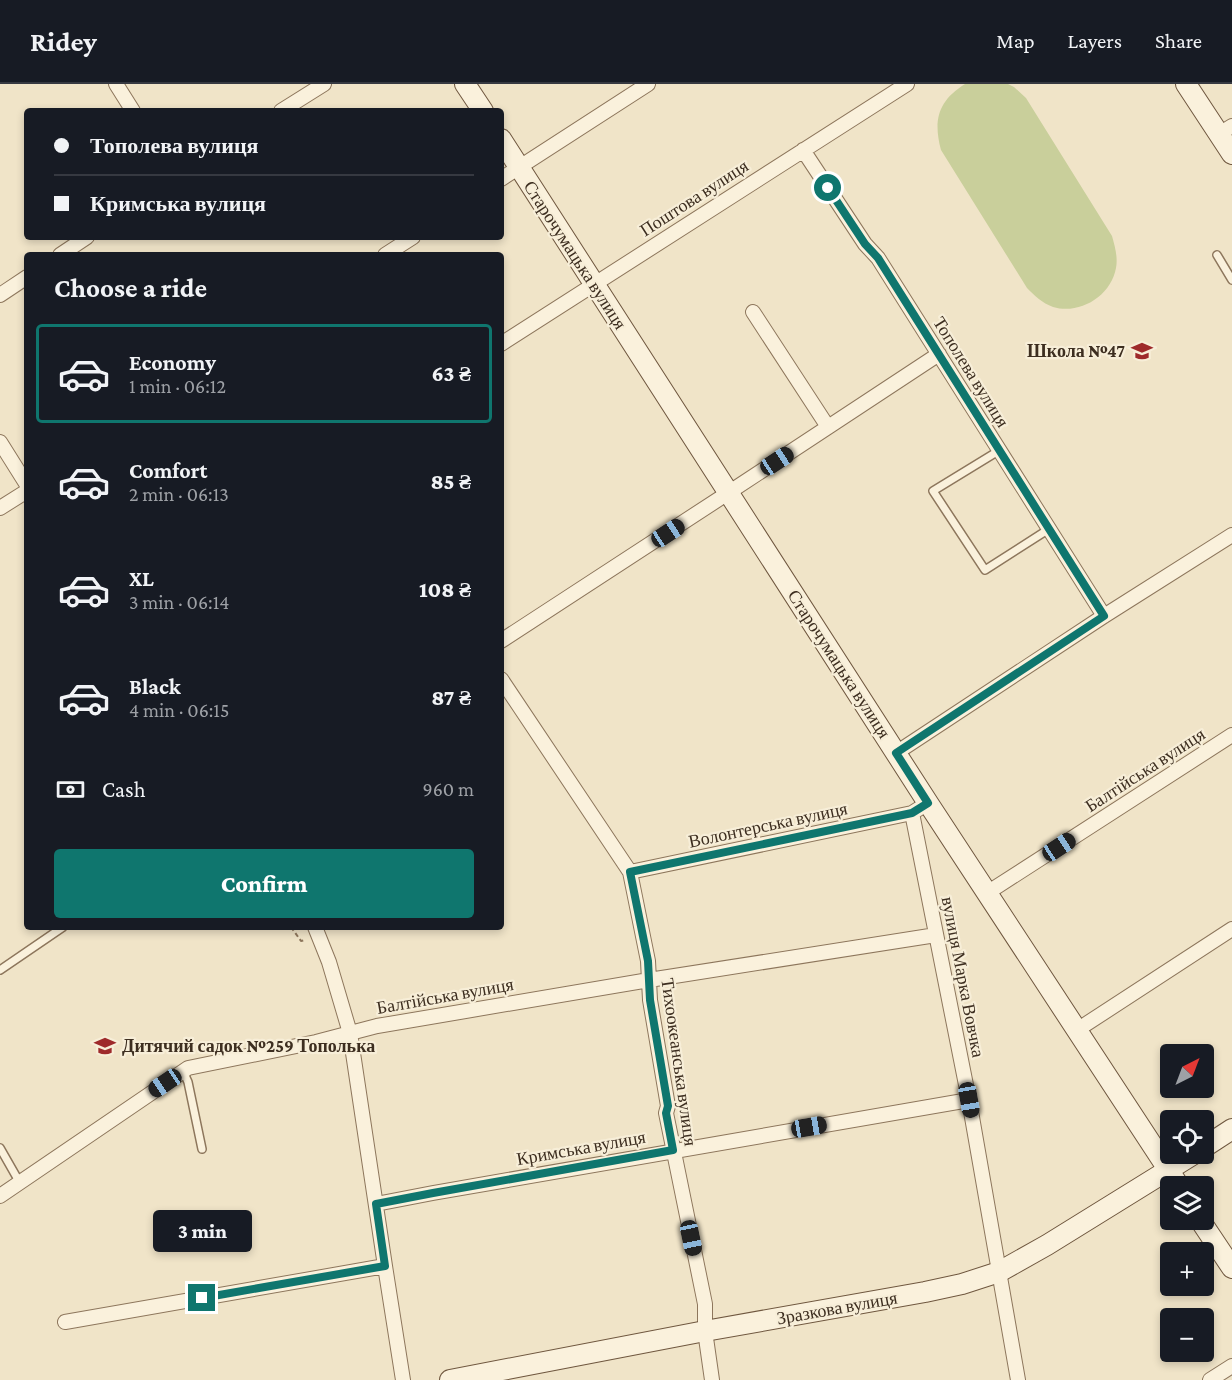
<!DOCTYPE html>
<html lang="en">
<head>
<meta charset="utf-8">
<style>
	:root { --surface:#171b24; --page:#242831; --text:#f1f3f6; --muted:#9ea1a6; --line:#363941; --accent:#0f766e }
	body { margin:0; font-family:"Crimson Pro",serif; background:var(--page); color:var(--text); height:100vh; display:flex; flex-direction:column; font-size:22px; white-space:nowrap }
	* { box-sizing:border-box; margin:0 }
	p { font-size:20px; color:var(--muted) }
	.icon { flex:none; width:33px; height:33px; fill:none; stroke:currentColor; stroke-width:2; stroke-linecap:round; stroke-linejoin:round }
	.map { position:relative; flex:1; overflow:hidden }
	.details { position:absolute; left:24px; top:168px; width:480px; height:678px; display:flex; flex-direction:column; background:var(--surface); border-radius:6px; box-shadow:0 3px 9px #0003 }
	.details>* { flex:none }
	.hud { position:absolute; left:24px; top:24px; width:480px; height:132px; border-radius:6px; box-shadow:0 3px 9px #0003; display:grid; align-content:center; height:132px; padding:0 30px; background:var(--surface) }
	.needle { width:39px; rotate:42deg }
	.buttons { position:absolute; left:1160px; top:960px; display:grid; gap:12px }
	.buttons a { display:grid; place-items:center; width:54px; height:54px; border-radius:6px; background:var(--surface); box-shadow:0 3px 9px #0003; font-size:30px }
	.end { position:absolute; width:27px; height:27px; margin:-14px; border:8px solid #0f766e; background:#fff; box-shadow:0 0 0 3px #fff }
	.from { border-radius:50% }
	.bubble { position:absolute; height:42px; border-radius:6px; background:var(--surface); box-shadow:0 3px 9px #0003; font-size:20px; font-weight:800; line-height:42px; text-align:center }
	.car { position:absolute; width:18px; height:36px; margin:-18px -9px; border-radius:8px; box-shadow:0 0 4px 2px #0007; background:linear-gradient(#222 24%,#8ab4d8 0 40%,#222 0 76%,#8ab4d8 0 86%,#222 0) }
	.hud b { display:flex; align-items:center; gap:21px; height:57px; font-size:22px }
	.hud b+b { border-top:2px solid var(--line) }
	.hud i { width:15px; height:15px; background:var(--text) }
	ul { padding:0; list-style:none }
	li { display:flex; align-items:center; gap:18px; height:99px; margin:0 12px 9px; padding:0 18px; border:3px solid transparent; border-radius:6px }
	li div { flex:1 }
	li b { display:block; font-size:22px }
	li em { font-style:normal; font-weight:800 }
	li.selected { border-color:var(--accent) }
	li>.icon { width:54px; height:54px; stroke-width:1.5 }
	h2 { padding:0 30px; font-size:27px; line-height:72px }
	.pay { display:flex; align-items:center; gap:15px; height:66px; padding:0 30px; font-size:22px }
	.pay p { margin-inline-start:auto }
	.action { display:flex; gap:12px; margin-top:auto; padding:12px 30px }
	.action a { flex:1; height:69px; border-radius:6px; background:var(--accent); color:#fff; font-size:24px; font-weight:800; line-height:69px; text-align:center }
	header { display:flex; align-items:center; gap:36px; box-sizing:border-box; height:84px; padding:0 30px; background:var(--surface); border-bottom:2px solid var(--line) }
	header strong { font-size:28px }
	nav { display:flex; gap:33px; margin-inline-start:auto; font-size:21px }
	.map>svg:first-child { display:block }
</style>
</head>
<body>
<header>
<strong>Ridey</strong>
<nav><a>Map</a><a>Layers</a><a>Share</a></nav>
</header>
<div class="map">
<svg width="1232" height="1296" viewBox="0 0 1232 1296">
	<rect width="100%" height="100%" fill="#f0e4c8"/>
	<path fill="#c9cf9b" d="M965,0H1008L1014,3L1026,14L1112,152C1115,163 1118,173 1116,184C1111,212 1080,231 1053,223C1042,219 1035,212 1027,204L941,66C933,36 938,17 965,0Z"/>
	<g fill="none" stroke-linecap="round" stroke-linejoin="round">
		<defs>
			<path id="lane" d="M1217,171L1232,196
				M1000,366L933,407L985,486L1049,445
				M0,886L63,843
				M183,987L188,998L202,1065
				M0,1064L20,1099"/>
			<path id="street" d="M116,0L133,27
				M281,27L324,0
				M1219,50L1232,42
				M803,66L865,160L878,174L1104,532
				M501,95L648,0
				M60,171L87,153
				M385,171L413,153
				M0,211L27,193
				M753,228L828,343
				M501,260L907,0
				M0,358L27,401
				M0,424L27,407
				M501,557L728,409L939,270
				M501,595L630,788L648,877L650,916L668,1022L666,1029L705,1220V1247L712,1296
				M896,669L1104,532L1232,451
				M928,719L912,729L969,1016L1018,1296
				M630,788L912,729
				M987,809L1232,651
				M315,843L329,878L350,949L385,1182L403,1296
				M1077,946L1232,845
				M0,1112L188,984L316,958L377,942L649,896L936,851
				M376,1120L433,1109L969,1016
				M65,1238L385,1182
				M1210,1296L1232,1282"/>
			<path id="secondary" d="M465,0L483,27
				M1186,0L1232,70
				M501,55L928,719L1179,1102
				M1203,1064L1232,1045
				M1200,1136L1232,1184
				M450,1296L705,1247L925,1208L962,1200L999,1188L1047,1161L1194,1070"/>
		</defs>
		<use href="#lane" stroke="#8d765c" stroke-width="10"/>
		<use href="#street" stroke="#8d765c" stroke-width="16"/>
		<use href="#secondary" stroke="#6f573f" stroke-width="22"/>
		<path stroke="#8d765c" stroke-width="2" stroke-dasharray="4.5 3" stroke-linecap="butt" d="M291,843L301,857L305,856"/>
		<use href="#lane" stroke="#faf1dc" stroke-width="7"/>
		<use href="#street" stroke="#faf1dc" stroke-width="14"/>
		<use href="#secondary" stroke="#faf1dc" stroke-width="20"/>
	</g>
	<g fill="none" stroke-linecap="round" stroke-linejoin="round">
		<path stroke="#0f766e" stroke-width="8" d="M202,1214L385,1182L376,1120L433,1109L673,1066L666,1029L668,1022L650,916L648,877L630,788L912,729L928,719L896,669L1104,532L878,174L865,160L828,104"/>
	</g>
	<defs>
		<symbol id="school-bare" viewBox="-9 -9 18 18"><path d="M0-5L7-2L0 1L-7-2ZM-4 1L0 2.5L4 1V4Q0 6-4 4Z" fill="#9e2a2b" stroke="#f7eed8" stroke-width="2.5" paint-order="stroke"/></symbol>
	</defs>
	<g fill-rule="evenodd">
		<use href="#school-bare" x="1127" y="252" width="30" height="30"/>
		<use href="#school-bare" x="90" y="947" width="30" height="30"/>
	</g>
	<g text-anchor="middle" dominant-baseline="central" stroke-width="4.5" stroke-linejoin="round" paint-order="stroke">
		<g font-size="18" fill="#3d2e20" stroke="#f7eed8">
			<text transform="translate(694 114) rotate(-33)">Поштова вулиця</text>
			<text transform="translate(575 171) rotate(57)">Старочумацька вулиця</text>
			<text transform="translate(971 288) rotate(58)">Тополева вулиця</text>
			<text transform="translate(839 580) rotate(57)">Старочумацька вулиця</text>
			<text transform="translate(1145 686) rotate(-33)">Балтійська вулиця</text>
			<text transform="translate(768 741) rotate(-12)">Волонтерська вулиця</text>
			<text transform="translate(963 893) rotate(79)">вулиця Марка Вовчка</text>
			<text transform="translate(445 912) rotate(-10)">Балтійська вулиця</text>
			<text transform="translate(679 978) rotate(82)">Тихоокеанська вулиця</text>
			<text transform="translate(581 1064) rotate(-10)">Кримська вулиця</text>
			<text transform="translate(837 1224) rotate(-10)">Зразкова вулиця</text>
		</g>
		<g font-size="18" font-weight="bold" fill="#3d2e20" stroke="#f7eed8" text-anchor="end">
			<text x="1125" y="267">Школа №47</text>
			<text x="122" y="962" text-anchor="start">Дитячий садок №259 Тополька</text>
		</g>
	</g>
</svg>
<div class="buttons">
<a><svg class="needle" viewBox="-14 -14 28 28"><path d="M0-13l5 13h-10z" fill="#e53935"/><path d="M0 13l5-13h-10z" fill="#9ea1a6"/></svg></a>
<a><svg class="icon" aria-label="locate" viewBox="0 0 24 24"><circle cx="12" cy="12" r="6"/><path d="M12 2v4M12 18v4M2 12h4M18 12h4"/></svg></a>
<a><svg class="icon" aria-label="layers" viewBox="0 0 24 24"><path d="M12 4l9 5-9 5-9-5zM3 14l9 5 9-5"/></svg></a>
<a>+</a>
<a>−</a>
</div>
<i class="end from" style="left:828px;top:104px"></i>
<i class="end" style="left:202px;top:1214px"></i>
<div class="bubble" style="left:153px;top:1126px;width:99px">3 min</div>
<i class="car" style="left:777px;top:377px;rotate:57deg"></i>
<i class="car" style="left:668px;top:449px;rotate:57deg"></i>
<i class="car" style="left:1059px;top:763px;rotate:57deg"></i>
<i class="car" style="left:165px;top:999px;rotate:236deg"></i>
<i class="car" style="left:969px;top:1016px;rotate:170deg"></i>
<i class="car" style="left:809px;top:1043px;rotate:80deg"></i>
<i class="car" style="left:691px;top:1154px;rotate:168deg"></i>
<div class="hud">
<b><i class="from"></i>Тополева вулиця</b>
<b><i></i>Кримська вулиця</b>
</div>
<section class="details">
<h2>Choose a ride</h2>
<ul>
<li class="selected"><svg class="icon" aria-label="car" viewBox="0 0 24 24"><path d="M5 17H2v-5l4-1 3-4h7l3 4 3 1v5h-3M9 17h6M6 11h13"/><circle cx="7" cy="17" r="2"/><circle cx="17" cy="17" r="2"/></svg><div><b>Economy</b><p>1 min · 06:12</p></div><em>63 ₴</em></li>
<li><svg class="icon" aria-label="car" viewBox="0 0 24 24"><path d="M5 17H2v-5l4-1 3-4h7l3 4 3 1v5h-3M9 17h6M6 11h13"/><circle cx="7" cy="17" r="2"/><circle cx="17" cy="17" r="2"/></svg><div><b>Comfort</b><p>2 min · 06:13</p></div><em>85 ₴</em></li>
<li><svg class="icon" aria-label="car" viewBox="0 0 24 24"><path d="M5 17H2v-5l4-1 3-4h7l3 4 3 1v5h-3M9 17h6M6 11h13"/><circle cx="7" cy="17" r="2"/><circle cx="17" cy="17" r="2"/></svg><div><b>XL</b><p>3 min · 06:14</p></div><em>108 ₴</em></li>
<li><svg class="icon" aria-label="car" viewBox="0 0 24 24"><path d="M5 17H2v-5l4-1 3-4h7l3 4 3 1v5h-3M9 17h6M6 11h13"/><circle cx="7" cy="17" r="2"/><circle cx="17" cy="17" r="2"/></svg><div><b>Black</b><p>4 min · 06:15</p></div><em>87 ₴</em></li>
</ul>
<div class="pay"><svg class="icon" aria-label="cash" viewBox="0 0 24 24"><path d="M3 7h18v10H3z"/><circle cx="12" cy="12" r="2"/></svg>Cash<p>960 m</p></div>
<div class="action"><a>Confirm</a></div>
</section>
</div>
</body>
</html>
